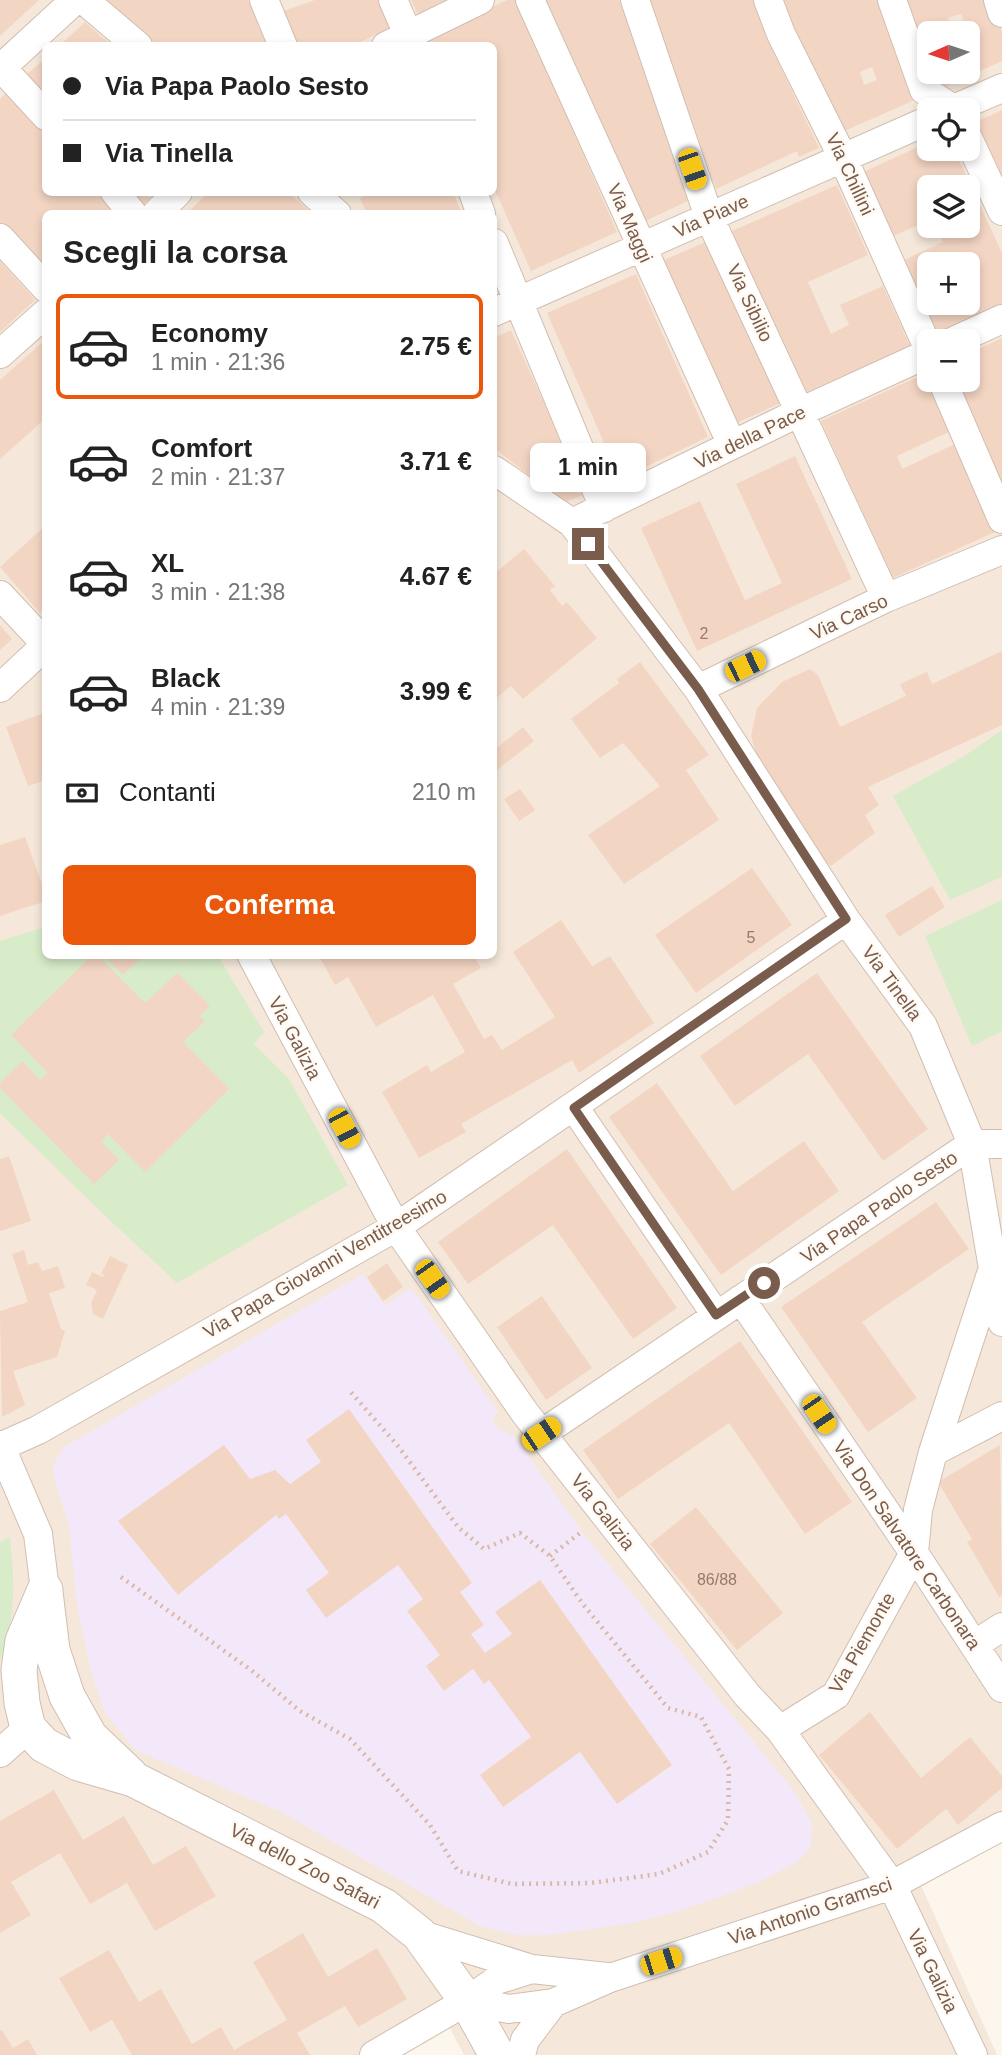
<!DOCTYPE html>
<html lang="it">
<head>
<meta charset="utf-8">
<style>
	:root { --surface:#fff; --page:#f6f6f6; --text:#222; --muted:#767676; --line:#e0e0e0; --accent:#ea580c }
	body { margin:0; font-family:Helvetica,sans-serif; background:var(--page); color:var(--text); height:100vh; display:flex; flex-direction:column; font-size:26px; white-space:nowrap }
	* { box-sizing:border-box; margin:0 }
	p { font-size:23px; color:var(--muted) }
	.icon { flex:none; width:38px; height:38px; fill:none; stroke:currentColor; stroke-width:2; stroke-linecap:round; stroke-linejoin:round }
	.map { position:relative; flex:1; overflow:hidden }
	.sheet { position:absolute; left:42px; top:210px; width:455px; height:749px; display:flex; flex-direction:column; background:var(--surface); border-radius:10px; box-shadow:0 4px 10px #0003 }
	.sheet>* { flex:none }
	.banner { position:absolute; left:42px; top:42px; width:455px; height:154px; border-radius:10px; box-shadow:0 4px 10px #0003; display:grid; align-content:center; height:154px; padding:0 21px; background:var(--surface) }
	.needle { width:46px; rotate:267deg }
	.buttons { position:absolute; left:917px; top:21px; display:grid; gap:14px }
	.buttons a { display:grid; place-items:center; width:63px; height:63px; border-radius:10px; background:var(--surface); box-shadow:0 4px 10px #0003; font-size:35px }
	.end { position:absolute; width:32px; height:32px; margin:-16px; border:9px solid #7a5c4d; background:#fff; box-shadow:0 0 0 4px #fff }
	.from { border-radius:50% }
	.bubble { position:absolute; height:49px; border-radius:10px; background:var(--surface); box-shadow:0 4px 10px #0003; font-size:23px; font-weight:600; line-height:49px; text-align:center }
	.car { position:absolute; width:21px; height:42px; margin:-21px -10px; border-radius:9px; box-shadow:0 0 5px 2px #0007; background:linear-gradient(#f5c518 24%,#345 0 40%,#f5c518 0 76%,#345 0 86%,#f5c518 0) }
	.banner b { display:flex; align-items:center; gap:24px; height:66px; font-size:26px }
	.banner b+b { border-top:2px solid var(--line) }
	.banner i { width:18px; height:18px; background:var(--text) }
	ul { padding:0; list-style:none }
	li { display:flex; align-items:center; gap:21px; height:105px; margin:0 14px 10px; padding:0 7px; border:4px solid transparent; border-radius:10px }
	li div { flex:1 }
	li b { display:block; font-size:26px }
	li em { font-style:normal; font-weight:600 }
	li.selected { border-color:var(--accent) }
	li>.icon { width:63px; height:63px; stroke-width:1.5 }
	h2 { padding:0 21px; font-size:32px; line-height:84px }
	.pay { display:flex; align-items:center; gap:18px; height:77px; padding:0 21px; font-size:26px }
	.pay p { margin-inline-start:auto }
	.action { display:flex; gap:14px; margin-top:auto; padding:14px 21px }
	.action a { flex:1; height:80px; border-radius:10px; background:var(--accent); color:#fff; font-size:28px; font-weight:600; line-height:80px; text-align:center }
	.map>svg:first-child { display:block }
</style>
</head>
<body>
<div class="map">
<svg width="1002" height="2055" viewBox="0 0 1002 2055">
	<rect width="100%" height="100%" fill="#fdf6ec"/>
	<path fill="#f5e8da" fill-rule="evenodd" d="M0,0H1002V1839L920,1883L997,2055H464L441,2011L370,2055H0ZM929,33H968V72H929ZM46,46H494V192H46ZM929,110H968V149H929ZM929,187H968V226H929ZM46,214H494V956H46ZM929,264H968V303H929ZM929,341H968V380H929Z"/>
	<path fill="#f3e8fa" d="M363,1274L385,1306L410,1288L420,1300L498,1412L492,1419L497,1428L514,1436L582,1532L794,1791L812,1824L811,1846L799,1861L757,1883L679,1911L638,1922L549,1935H516L480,1926L281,1812L135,1750L104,1711L91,1671L77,1604L69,1525L56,1486L53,1465L64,1447Z"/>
	<path fill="#d8ecc9" d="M1002,730V877L950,900L893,796L966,755Z
		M1002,900V1031L972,1046L925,936Z
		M45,927L46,956H218L264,1032L254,1044L289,1079L348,1185L177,1283L101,1212L0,1113V941Z
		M10,1537C15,1589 16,1612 0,1661V1542Z"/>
	<path fill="#f3d5c3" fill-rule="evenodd" d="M0,0H39L0,36Z
		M108,0H248L269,46H154L104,4Z
		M315,0H382L394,26L352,46H296L281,12Z
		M411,0H451L418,15Z
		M507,0H516L617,232L531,271L494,188V46H430L427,38Z
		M542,0H623L692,199L639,224Z
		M649,0H754L768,41L819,148L799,157L797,151L716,189Z
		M781,0H881L917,99L840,133ZM872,67L877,80L864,85L860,72Z
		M907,0H991L1002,33V61L939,90L933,72H968V33H929V61ZM961,14L966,27L952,31L948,18Z
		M85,22L112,46H59Z
		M46,58V96L26,75Z
		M8,91L46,133V192H99L118,214H46V273L0,222V99Z
		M1002,110V178L976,122Z
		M929,142V149H954L1002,253V304L934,336L900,262L943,242L935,226H968V187H957L956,184L948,187H929V196L924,199L929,210V220L889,238L859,174ZM929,264H968V276L975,291L968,294V303H929Z
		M837,185L868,255L808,282L831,334L849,325L840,305L883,286L910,346L804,393L732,231Z
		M133,192H156L144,204Z
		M209,192H288L313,214H186Z
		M363,192H453L462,214H367L360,198L364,196Z
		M708,241L781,403L730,426L657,263Z
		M0,261L35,300L0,332Z
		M636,274L708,437L620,479L547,313Z
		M511,330L585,494L564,503L494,448V338Z
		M1002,338V486L954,380H968V354Z
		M46,339V418L0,459V380Z
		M915,378L926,381L949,432L897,456L902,469L955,444L995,532L893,578L821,421Z
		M795,456L852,579L697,651L641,528L700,501L745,600L782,583L736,484Z
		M46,525V608L40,613L0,567Z
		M524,549L555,586L550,590L562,606L567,602L597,638L523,699L511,686L494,700V574Z
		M0,625L12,639L0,650Z
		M1002,651V725L868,787L879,805L865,815L875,833L831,866L818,856L759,764L751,736L757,708L782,682L810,669L818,675L840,727L906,696L900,684L927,672L932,684Z
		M640,662L709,755L686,770L719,820L624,884L588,835L660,786L623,743L600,758L571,719L619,683L617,679Z
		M46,712V780L28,786L6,727Z
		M523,727L534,741L497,770L494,767V750Z
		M520,789L535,810L519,821L504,799Z
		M25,837L46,895V901L0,916V845Z
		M752,868L792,925L696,993L655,935Z
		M932,886L945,907L899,937L885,915Z
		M561,920L592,966L610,956L654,1023L579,1073L572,1060L461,1124L466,1132L419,1158L382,1092L427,1065L431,1072L465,1052L433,995L376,1027L348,977L335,985L319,956H474L481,968L453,984L484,1039L492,1035L502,1050L555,1017L513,952Z
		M91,956H98L145,1003L177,973L210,1006L199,1016L205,1021L183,1042L229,1089L145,1172L108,1134L101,1141L119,1160L94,1184L0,1088V1083L22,1061L40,1080L48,1073L11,1035Z
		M104,956H143L123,975Z
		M817,973L928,1129L883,1161L808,1054L735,1106L700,1056Z
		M657,1083L733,1191L804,1141L839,1191L721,1275L609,1117Z
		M567,1149L677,1308L633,1339L553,1225L468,1284L438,1242Z
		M9,1156L31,1221L0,1231V1159Z
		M936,1202L969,1249L862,1322L917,1398L868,1432L781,1307Z
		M24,1250L28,1265L38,1262L42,1271L58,1266L65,1288L49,1293L61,1329L65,1331L57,1357L13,1371L25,1405L2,1417L0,1311L28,1302L12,1254Z
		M110,1256L128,1265L103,1319L93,1314L91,1303L97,1290L86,1285L92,1272L103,1277L104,1275L101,1274Z
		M387,1263L403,1287L383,1301L367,1277Z
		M542,1296L592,1368L546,1400L497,1327Z
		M740,1341L852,1502L805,1534L729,1423L618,1499L583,1450Z
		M349,1409L472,1583L460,1592L484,1625L471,1634L485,1653L512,1634L495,1612L540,1580L672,1765L617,1804L580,1752L503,1807L480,1775L531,1737L489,1680L484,1684L473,1669L444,1691L426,1666L440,1655L407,1611L423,1599L398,1565L326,1618L306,1590L329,1573L286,1514L279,1519L276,1515L178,1595L118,1521L224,1445L250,1479L275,1470L290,1484L321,1462L306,1440Z
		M1000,1445L1002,1595L999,1597L967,1542L972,1539L938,1482Z
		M696,1507L783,1613L737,1650L650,1544Z
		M870,1712L921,1778L970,1737L1002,1776V1788L958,1825L946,1809L897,1849L819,1755Z
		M54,1790L83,1840L124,1816L153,1865L186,1846L216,1896L155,1931L127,1883L90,1904L60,1853L11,1882L31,1915L0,1933V1821Z
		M303,1933L328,1977L377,1948L407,1999L358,2027L345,2006L297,2033L310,2055H132L112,2020L90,2032L59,1978L109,1950L139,2002L161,1989L192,2044L221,2027L234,2050L287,2020L253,1962Z
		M2,2030L13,2048L28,2039L37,2055H0V2031Z"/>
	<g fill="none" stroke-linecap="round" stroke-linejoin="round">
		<defs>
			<path id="minor" d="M84,0L138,46
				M264,0L283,46
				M393,0L413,46
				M530,0L732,445
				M635,0L709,217L886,598
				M768,0L781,34L843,158L929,350
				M892,0L924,90L955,110
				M998,0L1002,13
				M386,46L480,0
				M0,66L46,116
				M0,69L75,0
				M951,110L1002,88
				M968,138L1002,211
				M115,192L133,214
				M312,192L337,214
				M473,192L481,214
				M156,214L178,192
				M0,238L46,288
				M494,243L604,508
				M494,312L929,120
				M954,341L1002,319
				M0,354L46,313
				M942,380L1002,519
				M494,470L572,523L698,689L846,920L923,1026L972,1144L1002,1322
				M572,523L800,412L929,353
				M0,595L46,644
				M0,688L46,645
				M698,689L886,598L1002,550
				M252,956L396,1227L525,1413L747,1695L780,1730L892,1885L973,2055
				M574,1107L716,1315
				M741,1299L914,1553L1002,1688
				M541,1434L972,1144H1002
				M0,1445L38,1534L45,1590
				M0,1447L38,1430L396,1227L846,920
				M933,1452L1002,1416
				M974,1645L1002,1627
				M780,1730L836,1695L914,1553L918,1510L933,1452L991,1274
				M0,1753L28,1728
				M419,1934L532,1969L607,1977
				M467,2001L509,2009L553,2003L610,1978L892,1885L1002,1826
				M374,2055L467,2001L497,1980L532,1969
				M521,2055L525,2040L553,2003"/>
			<path id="tertiary" d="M45,1590L23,1641L19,1670L22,1703L28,1728L44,1745L78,1763L133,1779L384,1906L419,1934L467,2001L497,2055
				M45,1592L52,1650L67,1696L90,1737L131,1776"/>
		</defs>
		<use href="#minor" stroke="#d1beb0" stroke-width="30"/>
		<use href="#tertiary" stroke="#d1beb0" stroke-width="37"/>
		<path stroke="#d9b8a5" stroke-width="4.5" stroke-dasharray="2 5" stroke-linecap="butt" d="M550,1556L580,1533
			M121,1577L251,1670L300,1711L350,1739L430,1825L458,1871L512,1884L591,1883L659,1874L708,1852L728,1820L729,1769L701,1717L668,1708L582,1603L550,1556L520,1533L484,1549L458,1527L398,1446L349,1390"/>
		<use href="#minor" stroke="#fff" stroke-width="28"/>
		<use href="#tertiary" stroke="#fff" stroke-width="35"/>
	</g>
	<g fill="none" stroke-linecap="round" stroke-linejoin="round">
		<path stroke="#7a5c4d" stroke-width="9" d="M588,544L698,689L846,919L574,1108L716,1315L764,1283"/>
	</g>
	<g text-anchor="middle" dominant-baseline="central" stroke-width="5" stroke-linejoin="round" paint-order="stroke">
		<g font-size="16" fill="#987a6a">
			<text x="704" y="633">2</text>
			<text x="751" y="937">5</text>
			<text x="717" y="1579">86/88</text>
		</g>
		<g font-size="19" fill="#7a5c4d" stroke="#fffaf3">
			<text transform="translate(850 174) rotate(65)">Via Chillini</text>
			<text transform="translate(711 216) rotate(-24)">Via Piave</text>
			<text transform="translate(630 223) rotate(66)">Via Maggi</text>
			<text transform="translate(750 303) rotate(65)">Via Sibilio</text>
			<text transform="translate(750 437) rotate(-26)">Via della Pace</text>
			<text transform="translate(849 617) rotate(-25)">Via Carso</text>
			<text transform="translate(892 983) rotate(54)">Via Tinella</text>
			<text transform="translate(295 1038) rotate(62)">Via Galizia</text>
			<text transform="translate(879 1207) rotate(-34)">Via Papa Paolo Sesto</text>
			<text transform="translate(325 1264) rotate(-30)">Via Papa Giovanni Ventitreesimo</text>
			<text transform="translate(603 1512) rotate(52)">Via Galizia</text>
			<text transform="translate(907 1545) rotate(56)">Via Don Salvatore Carbonara</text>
			<text transform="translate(862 1643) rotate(-60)">Via Piemonte</text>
			<text transform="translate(305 1866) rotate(27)">Via dello Zoo Safari</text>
			<text transform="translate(810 1911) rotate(-19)">Via Antonio Gramsci</text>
			<text transform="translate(933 1971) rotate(64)">Via Galizia</text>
		</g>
	</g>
</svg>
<div class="buttons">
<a><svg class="needle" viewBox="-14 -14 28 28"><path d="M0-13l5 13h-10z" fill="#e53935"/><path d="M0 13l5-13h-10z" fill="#767676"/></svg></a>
<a><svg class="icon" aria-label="locate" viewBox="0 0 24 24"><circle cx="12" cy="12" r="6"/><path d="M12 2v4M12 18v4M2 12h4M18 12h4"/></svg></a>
<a><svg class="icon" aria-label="layers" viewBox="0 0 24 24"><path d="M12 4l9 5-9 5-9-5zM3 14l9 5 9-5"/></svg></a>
<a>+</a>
<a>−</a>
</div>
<i class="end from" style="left:764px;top:1283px"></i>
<i class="end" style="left:588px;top:544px"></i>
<div class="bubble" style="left:530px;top:443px;width:116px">1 min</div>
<i class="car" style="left:692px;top:169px;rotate:161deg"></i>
<i class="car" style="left:745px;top:666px;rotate:64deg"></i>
<i class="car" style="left:344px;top:1128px;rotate:152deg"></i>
<i class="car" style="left:432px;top:1279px;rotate:145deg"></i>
<i class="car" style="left:819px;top:1414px;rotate:146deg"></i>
<i class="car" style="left:541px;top:1434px;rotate:56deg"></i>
<i class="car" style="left:661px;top:1961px;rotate:72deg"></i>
<div class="banner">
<b><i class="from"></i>Via Papa Paolo Sesto</b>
<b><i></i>Via Tinella</b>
</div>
<section class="sheet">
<h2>Scegli la corsa</h2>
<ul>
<li class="selected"><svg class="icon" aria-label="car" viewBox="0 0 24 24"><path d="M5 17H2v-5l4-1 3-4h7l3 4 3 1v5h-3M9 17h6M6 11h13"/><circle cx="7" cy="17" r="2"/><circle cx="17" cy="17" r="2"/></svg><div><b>Economy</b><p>1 min · 21:36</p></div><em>2.75 €</em></li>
<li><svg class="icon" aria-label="car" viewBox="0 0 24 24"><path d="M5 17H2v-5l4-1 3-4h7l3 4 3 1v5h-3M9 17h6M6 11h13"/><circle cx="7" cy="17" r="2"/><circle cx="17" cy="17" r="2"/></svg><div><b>Comfort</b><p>2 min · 21:37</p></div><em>3.71 €</em></li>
<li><svg class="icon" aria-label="car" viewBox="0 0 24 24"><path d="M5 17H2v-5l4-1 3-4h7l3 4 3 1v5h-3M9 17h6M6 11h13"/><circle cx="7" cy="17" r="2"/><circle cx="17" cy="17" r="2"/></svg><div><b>XL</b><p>3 min · 21:38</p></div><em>4.67 €</em></li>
<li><svg class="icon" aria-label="car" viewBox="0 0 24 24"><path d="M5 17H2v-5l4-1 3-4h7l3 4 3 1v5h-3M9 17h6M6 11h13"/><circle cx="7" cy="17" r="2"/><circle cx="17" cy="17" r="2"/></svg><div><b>Black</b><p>4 min · 21:39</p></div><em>3.99 €</em></li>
</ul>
<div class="pay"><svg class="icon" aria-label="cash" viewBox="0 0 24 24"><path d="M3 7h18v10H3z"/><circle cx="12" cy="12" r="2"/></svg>Contanti<p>210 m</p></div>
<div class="action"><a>Conferma</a></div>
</section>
</div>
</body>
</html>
